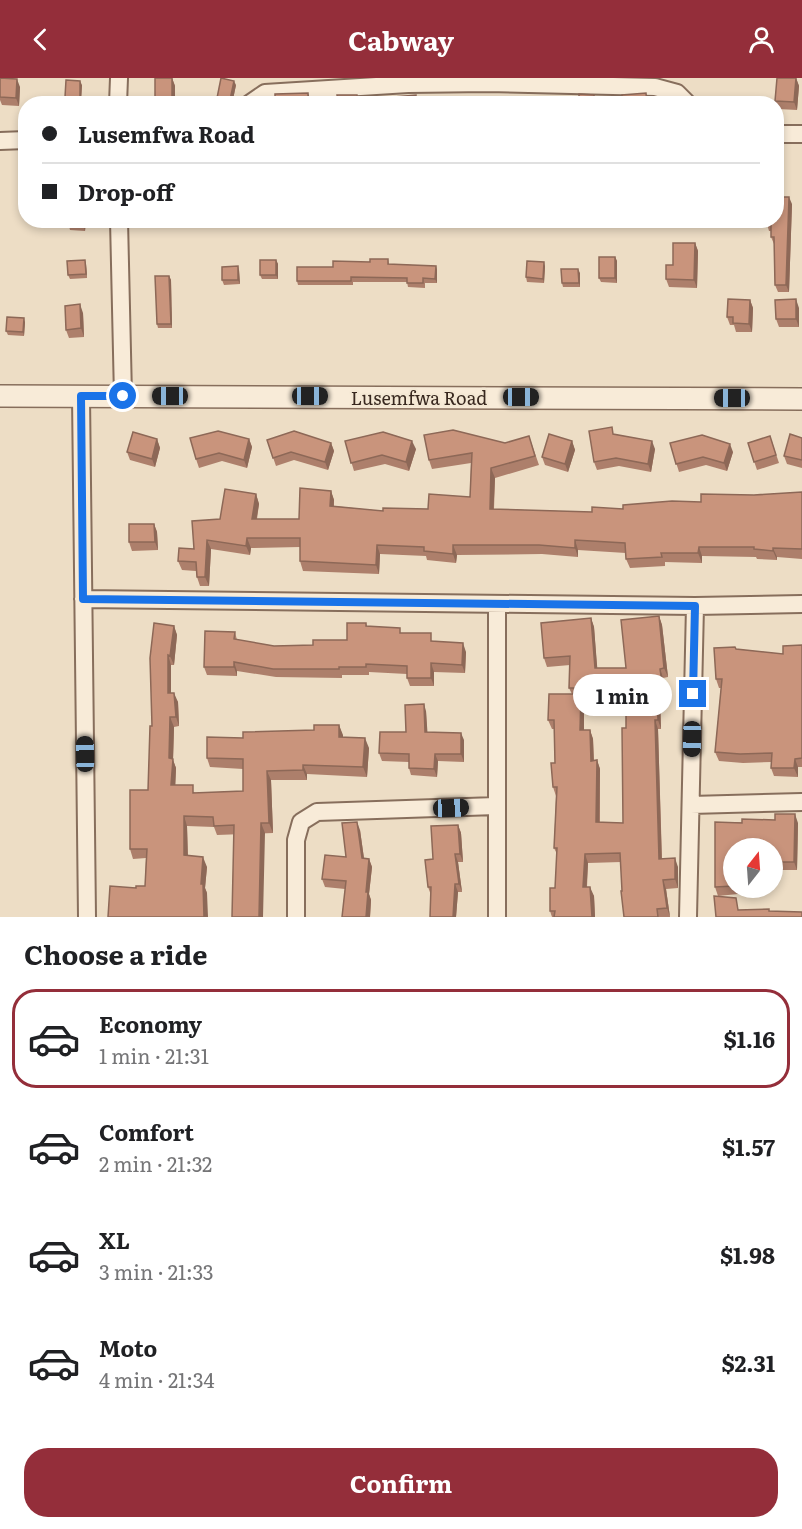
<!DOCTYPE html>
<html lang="en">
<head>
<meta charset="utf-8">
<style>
	:root { --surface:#fff; --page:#f2f2f2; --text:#202124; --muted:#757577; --line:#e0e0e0; --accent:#942e3a }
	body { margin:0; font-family:Literata,serif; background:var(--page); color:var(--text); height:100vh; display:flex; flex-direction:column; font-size:22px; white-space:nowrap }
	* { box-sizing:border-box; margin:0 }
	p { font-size:20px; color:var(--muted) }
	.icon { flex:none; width:33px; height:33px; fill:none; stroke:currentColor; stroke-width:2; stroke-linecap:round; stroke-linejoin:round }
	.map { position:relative; height:839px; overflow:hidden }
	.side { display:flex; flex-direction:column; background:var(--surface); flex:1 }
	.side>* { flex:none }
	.hud { position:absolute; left:18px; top:18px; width:766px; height:132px; border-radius:24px; box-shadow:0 3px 9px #0003; display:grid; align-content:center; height:132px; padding:0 24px; background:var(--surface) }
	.needle { width:39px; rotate:17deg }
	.tools { position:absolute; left:723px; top:760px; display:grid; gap:12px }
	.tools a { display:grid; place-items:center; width:60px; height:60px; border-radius:50%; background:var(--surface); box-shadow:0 3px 9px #0003; font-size:30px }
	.end { position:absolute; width:27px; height:27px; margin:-14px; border:8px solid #1a73e8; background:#fff; box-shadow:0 0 0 3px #fff }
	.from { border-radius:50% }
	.bubble { position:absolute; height:42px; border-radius:21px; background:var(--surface); box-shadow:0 3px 9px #0003; font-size:20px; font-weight:700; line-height:42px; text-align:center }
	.car { position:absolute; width:18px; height:36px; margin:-18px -9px; border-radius:8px; box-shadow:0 0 4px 2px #0007; background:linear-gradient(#222 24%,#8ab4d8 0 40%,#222 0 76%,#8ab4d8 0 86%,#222 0) }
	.hud b { display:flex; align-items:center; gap:21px; height:57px; font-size:22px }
	.hud b+b { border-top:2px solid var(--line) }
	.hud i { width:15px; height:15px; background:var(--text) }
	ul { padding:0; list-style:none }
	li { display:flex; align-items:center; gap:18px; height:99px; margin:0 12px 9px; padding:0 12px; border:3px solid transparent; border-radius:24px }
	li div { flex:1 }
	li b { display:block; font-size:22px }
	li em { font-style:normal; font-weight:700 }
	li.active { border-color:var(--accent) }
	li>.icon { width:54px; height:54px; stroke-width:1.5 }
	h2 { padding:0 24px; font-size:27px; line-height:72px }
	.cta { display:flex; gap:12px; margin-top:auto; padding:12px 24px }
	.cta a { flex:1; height:69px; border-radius:24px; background:var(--accent); color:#fff; font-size:24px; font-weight:700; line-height:69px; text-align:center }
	header { display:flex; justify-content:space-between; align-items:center; height:78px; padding:0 24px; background:var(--accent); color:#fff; font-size:27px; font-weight:700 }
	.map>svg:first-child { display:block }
</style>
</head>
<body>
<header><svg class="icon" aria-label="back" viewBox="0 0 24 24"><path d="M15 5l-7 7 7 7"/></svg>Cabway<svg class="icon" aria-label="person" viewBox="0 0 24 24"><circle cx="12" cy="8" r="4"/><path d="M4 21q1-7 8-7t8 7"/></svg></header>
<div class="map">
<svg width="802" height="839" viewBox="0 0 802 839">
	<rect width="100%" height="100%" fill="#edddc5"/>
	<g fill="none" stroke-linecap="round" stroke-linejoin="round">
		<defs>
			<path id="minor" d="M118,26L119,0
				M249,26L265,15L408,6L488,5L655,9L677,15L688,26
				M777,56H802
				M0,63L26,62
				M119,142L123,318
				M81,318L87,839
				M83,521L695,528L802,526
				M497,526V839
				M691,727L802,724
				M296,839V762L301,744L317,734L496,728
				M688,839L695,528"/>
			<path id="tertiary" d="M0,318L802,321"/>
		</defs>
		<use href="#minor" stroke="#876e5c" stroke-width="20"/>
		<use href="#tertiary" stroke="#876e5c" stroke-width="24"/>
		<use href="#minor" stroke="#f8ebd8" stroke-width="16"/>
		<use href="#tertiary" stroke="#f8ebd8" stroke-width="21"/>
	</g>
	<path fill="#ad7f6b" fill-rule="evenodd" d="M0,0L20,9L19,28L2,27L0,22Z
		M172,0L175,8V26H157L155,22Z
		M796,0L799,8L797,32L778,31L775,23Z
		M82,7L81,23H67L65,19Z
		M236,7L232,26L218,24L217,20Z
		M792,126L789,214H778L775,207L774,166L771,159V153H769L767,146Z
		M69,142H86L85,153L70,152L69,148Z
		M150,142H174V150H157L155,144H151Z
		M486,142H506V146H487Z
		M695,165L698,173L697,210L669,209L666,201Z
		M615,179L617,183V205L601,204L599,200Z
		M388,181L389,186L436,188L437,192V205H425V210L408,209L407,204H353V207H298L297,203L333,189Z
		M276,182L278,186V201H262L260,197Z
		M86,186L87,200L70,201L68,197Z
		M545,188L544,205L527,204L526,199Z
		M239,192L240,206L224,207L222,202Z
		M580,195V209H563L562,205Z
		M169,198L171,202L172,250H158L157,246Z
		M750,222L753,230L752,254H736L734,247H730L727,239Z
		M799,230V249H779L776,241Z
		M83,235L84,259L69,260L66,252Z
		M25,244L24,258L8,257L6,253Z
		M615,356L655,371L651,394L619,388L597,392L594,384Z
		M529,358L539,387L495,400L494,431L592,434L701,424L754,417L802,414V481L777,479V482L757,481L756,479L702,478V485L665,484V488L630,490L626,481V475L578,472V479L542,476L457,477L456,485L427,482L426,478L380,476L379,496L303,493L300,483V469L251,470L250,477L211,471L209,508H200L197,499L196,493L182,492L178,483L194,471L220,441L256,416L259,426L257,441H299L331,413L334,422V428L383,433L428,431L470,419L471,385L432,391L429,382L505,365Z
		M770,358L779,385L757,392L748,365Z
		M802,360V390L787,386L784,378Z
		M157,361L160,370L155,389L130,382L127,374Z
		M249,361L252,369L247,390L222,383L199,390L196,381Z
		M267,362L331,365L334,373L328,392L294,382L276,388Z
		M345,363L416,371L409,393L385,386L354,393Z
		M572,363L575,372L568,394L545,387L542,379Z
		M670,365L733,374L727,393L706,387L679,394Z
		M154,446L157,454L158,472L132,473L129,464Z
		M659,538L662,547L668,599L663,600L666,620L660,621L661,651H658L662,781L678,789V810L666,811L670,839H624L621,784L588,785L587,809L594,818L595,839H552L550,833L555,810L557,776L554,770L556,718L553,709L555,685L554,651H552L548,642L572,616L569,610L570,587L547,589L544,580L591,540L594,549L597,590H626ZM582,619H626V650L623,745L600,744V691L597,682H594L593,661L590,652H584V625Z
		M366,545L367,548L434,563L466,574L465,595L434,594V608H410L407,600V596L369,594V597H342V600L276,599L237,593V598L207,597L204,589L235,554L237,562L274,568L313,567L347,562Z
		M174,548L177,557L174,587H171V615L178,624L179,648L174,649L173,682L176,690L175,707L196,715L243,713V691L210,689L207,680L243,660L314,652L339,647L343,659L369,670L367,699L307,696V702H271L273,755L217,757L214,749L187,748L188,778L207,789L205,810L207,815L136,810L145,808L146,780L133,781L130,771L148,712L152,648Z
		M802,567V689H798V699L774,698L771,690V684L743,685L719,683L715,674L721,610H719L716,601L735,569L736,571L783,576Z
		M426,633L427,654L464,662V684L438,683L437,699L411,697L409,690V684L382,683L379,675L406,654Z
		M715,744L798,745L797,792H773V796H772V771H734V810H738V816L718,818L715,809Z
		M458,747L461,755L463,784H458L462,814H458L456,839H430L431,817L428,809Z
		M360,752L364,780L369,781L372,789L369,816L371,822L370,839H342L345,811L325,809L322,801L346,779Z"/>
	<path fill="#8d6857" d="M172,0L175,8V26H173L172,22Z
		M796,0L799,8L797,32L794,24Z
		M17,1L20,9L19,28L16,20Z
		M80,3L82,7L81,23L80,19Z
		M234,3L236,7L232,26L230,22Z
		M308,15L311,23V26H308Z
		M594,17L597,25V26H594Z
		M789,119L792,126L789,214L786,207Z
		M84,142H86L85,153L84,149Z
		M695,165L698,173L697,210L694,202Z
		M615,179L617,183V205L615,200Z
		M85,182L86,186L87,200L86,196Z
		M276,182L278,186V201L276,197Z
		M544,184L545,188L544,205L543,201Z
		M238,188L239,192L240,206L238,202Z
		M436,188L437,192V205L435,201Z
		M578,191L580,195V209L579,205Z
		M169,198L171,202L172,250L171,246Z
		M796,221L799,230V249L796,241Z
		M750,222L753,230L752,254L749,246Z
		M80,226L83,235L84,259L81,250Z
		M24,240L25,244L24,258L23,254Z
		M157,361L160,370L155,389L152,381Z
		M249,361L252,369L247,390L244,382Z
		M412,363L416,371L409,393L406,384Z
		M572,363L575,372L568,394L565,386Z
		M652,363L655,371L651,394L648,386Z
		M331,365L334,373L328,392L325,384Z
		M730,366L733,374L727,393L724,385Z
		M491,390L495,400L493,441L490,431Z
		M331,413L334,422L333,437L330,428Z
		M256,416L259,426L255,450L252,441Z
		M154,446L157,454L158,472L155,464Z
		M247,460L251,470L250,477L246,468Z
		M207,462L211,471L209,508L205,499Z
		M575,462L578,472V479L575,470Z
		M377,467L380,476L379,496L376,487Z
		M453,467L457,477L456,485L453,476Z
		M699,469L702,478V485L698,475Z
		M773,470L777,479V482L773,473Z
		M659,538L662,547L668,599L664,590Z
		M591,540L594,549L598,599L595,590Z
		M174,548L177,557L174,587L170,578Z
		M463,565L466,574L465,595L462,587Z
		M168,577L171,587V624L168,615Z
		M234,584L237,593V598L234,589Z
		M431,585L434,594V608L431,600Z
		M660,591L663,600L666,620L663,611Z
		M657,612L660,621L661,651L658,642Z
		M174,615L178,624L179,648L176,639Z
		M581,616L584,625V661L580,652Z
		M424,626L426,633L428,662L425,654Z
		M170,639L174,649L173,682L176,690L175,717L171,707L169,680Z
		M655,642L658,651L662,790L659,781Z
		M339,647L343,657V668L339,659Z
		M590,652L593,661L594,692L591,683Z
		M461,655L464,662V684L461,676Z
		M365,660L369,670L367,699L363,689Z
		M435,676L438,683L437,699L434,691Z
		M795,681L798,689V699L794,690Z
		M597,682L600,691L599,753L596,744Z
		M303,687L307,696V702L303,692Z
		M267,693L271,702L273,755L269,745Z
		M795,736L798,745L797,792L794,784Z
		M184,738L187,748L188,787L184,777Z
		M357,744L360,752L365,788L362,780Z
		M261,745L265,755L263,839H259Z
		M458,747L461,755L463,784L460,776Z
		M455,776L458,784L462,814L459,806Z
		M585,776L588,785L586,818L583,809Z
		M203,779L207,789L205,810L207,815L208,839H204L201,806Z
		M675,780L678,789V810L675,801Z
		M369,781L372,789L369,816L371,822L370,839H366V814Z
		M663,802L666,811L670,839L667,830Z
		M455,806L458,814L456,839H453Z
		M590,809L594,818L595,839H592Z"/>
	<path fill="#c9947c" stroke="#8d6857" stroke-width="1.5" d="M0,0L17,1L16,20L0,19Z
		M155,0H172V22H155Z
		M221,0L234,3L230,22L217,20Z
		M777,0H796L794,24L775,23Z
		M66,2L80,3V19H65Z
		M308,15V26H275V16Z
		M646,15L647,26H623L622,17Z
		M579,16L594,17V26H579Z
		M337,17H357L358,26H338Z
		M416,17V26H394V19Z
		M777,119H789L786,207H775L774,159H771V146H767V142H777Z
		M69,142H84V149L69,148Z
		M155,142H172V146L155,145Z
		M673,165H695L694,202L666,201V187H673Z
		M599,179H615V200H599Z
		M370,181H388V186L436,188L435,201L423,200V205H407V200L351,199V203H297V189H333V183L370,184Z
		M85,182L86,196L68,197L67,183Z
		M260,182H276V197H260Z
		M527,183L544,184L543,201L526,199Z
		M238,188V202H222V189Z
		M561,191H578L579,205H562Z
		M155,198H169L171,246H157Z
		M728,221L750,222L749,246L733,245V239H727Z
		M796,221V241H776L775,222Z
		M80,226L81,250L66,252L65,228Z
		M7,239L24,240L23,254L6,253Z
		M612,349L613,356L652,363L648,386L616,380L594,384L589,353Z
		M453,352L505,365L529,358L535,378L491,390L490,431L592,434V429L623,431V427L672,423L701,424V416L754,417L802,414V471L773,470V473L754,471V469H699L698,475H661L662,479L626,481L625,465L575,462V470L539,467H453V476L424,473V469L377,467L376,487L300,483V460H247L246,468L207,462L205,499H197L196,484L178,483L179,470L194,471L192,443L220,441L225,411L256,416L252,441H299L300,410L331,413L330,428L383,433V430L428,431L429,416L470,419L472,375L429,382L424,357Z
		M218,353L249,361L244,382L219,375L196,381L190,360Z
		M294,353L331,365L325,384L291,374L273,380L267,362Z
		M133,354L157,361L152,381L127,374Z
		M383,354L412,363L406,384L382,377L351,385L345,363Z
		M549,356L572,363L565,386L542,379Z
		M790,356L802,360V382L784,378Z
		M702,357L730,366L724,385L703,379L676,386L670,365Z
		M770,358L776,377L754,384L748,365Z
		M129,446H154L155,464H129Z
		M659,538L664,590L660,591L663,611L657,612L658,642H655L659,781L675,780V801L663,802L667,830L657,831L658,839H624L621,813H622L620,775L585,776L583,809H590L592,839H554L555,833H550V810H555L557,770H554L557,709H553L551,685H555L554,642H548L549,616H581L580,652H590L591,683L597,682L596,744L623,745L622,650H626V610H569L570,578L544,580L541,545L591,540L595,590H626L621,542Z
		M154,545L174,548L170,578L168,577V615H174L176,639H170L169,680L173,681L171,707H193V715L243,713V681L207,680V659L243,660V654L314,652V647H339V659L365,660L363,689L303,687V692L267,693L269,745H261L259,839H232L234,747L214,748L213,739L184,738V777L203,779L201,806H203L204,839H108L110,808L136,810V808H145L147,771H130V712H148L150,648H152L150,580Z
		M347,545H366V548L400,550V555H431V563L463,565L462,587L431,585V600H407V588L366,586V589H339V591H273L234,584V589H204L205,553L235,554L234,561L274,568L313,567V562H347Z
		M802,567V680L795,681L794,690H771L772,675L740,676L715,674L722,601H716L714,570L735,569L736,571L783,576V568Z
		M424,626L425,654L461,655V676H435L434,691L409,690V676L379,675L380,654H406L405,627Z
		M775,736H795L794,784H772V771H734V808L715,809V744L742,745V741L775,742Z
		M357,744L362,780L369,781L366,814H368L366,839H342L346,803L322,801L325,777L346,779L342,745Z
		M458,747L460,776H455L459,806H455L453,839H430L431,809H428L425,782L433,781L431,748Z
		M714,818L736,820L738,832L769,831V833L802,834V839H716Z"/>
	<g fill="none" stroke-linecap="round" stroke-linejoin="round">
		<path stroke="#1a73e8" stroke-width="8" d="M123,318H81L83,521L695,528L693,616"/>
	</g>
	<g text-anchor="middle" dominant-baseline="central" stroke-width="4.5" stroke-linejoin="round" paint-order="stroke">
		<g font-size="18" fill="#38281f" stroke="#f4e8d4">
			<text x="419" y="319">Lusemfwa Road</text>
		</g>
	</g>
</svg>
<div class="tools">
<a><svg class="needle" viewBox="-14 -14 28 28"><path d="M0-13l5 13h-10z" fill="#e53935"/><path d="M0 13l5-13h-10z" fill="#757577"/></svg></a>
</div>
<i class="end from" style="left:123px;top:318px"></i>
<i class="end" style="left:693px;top:616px"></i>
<div class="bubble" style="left:573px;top:596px;width:99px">1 min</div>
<i class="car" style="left:170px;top:318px;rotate:270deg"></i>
<i class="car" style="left:310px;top:318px;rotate:90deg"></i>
<i class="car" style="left:521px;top:319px;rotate:90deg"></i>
<i class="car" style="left:732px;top:320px;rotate:270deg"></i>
<i class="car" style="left:692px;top:661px;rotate:181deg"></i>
<i class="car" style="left:85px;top:676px;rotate:359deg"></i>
<i class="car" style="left:451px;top:730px;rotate:88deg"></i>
<div class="hud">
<b><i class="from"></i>Lusemfwa Road</b>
<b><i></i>Drop-off</b>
</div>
</div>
<section class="side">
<h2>Choose a ride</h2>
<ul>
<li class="active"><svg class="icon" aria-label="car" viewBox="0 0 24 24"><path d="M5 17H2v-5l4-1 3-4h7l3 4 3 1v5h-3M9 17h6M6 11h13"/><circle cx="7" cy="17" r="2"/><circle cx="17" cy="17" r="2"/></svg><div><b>Economy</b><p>1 min · 21:31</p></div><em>$1.16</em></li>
<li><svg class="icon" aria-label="car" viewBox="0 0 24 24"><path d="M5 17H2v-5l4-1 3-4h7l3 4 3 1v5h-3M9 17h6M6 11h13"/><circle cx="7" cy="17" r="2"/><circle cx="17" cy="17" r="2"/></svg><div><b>Comfort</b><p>2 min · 21:32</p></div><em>$1.57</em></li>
<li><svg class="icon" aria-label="car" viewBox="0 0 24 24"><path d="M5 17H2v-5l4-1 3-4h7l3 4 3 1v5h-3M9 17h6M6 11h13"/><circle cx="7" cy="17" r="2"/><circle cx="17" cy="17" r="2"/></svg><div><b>XL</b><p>3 min · 21:33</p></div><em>$1.98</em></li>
<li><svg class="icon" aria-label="car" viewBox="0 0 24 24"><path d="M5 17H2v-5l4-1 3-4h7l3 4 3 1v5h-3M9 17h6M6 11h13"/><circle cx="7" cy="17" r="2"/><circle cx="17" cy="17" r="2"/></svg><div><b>Moto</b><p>4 min · 21:34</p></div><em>$2.31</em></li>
</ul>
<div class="cta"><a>Confirm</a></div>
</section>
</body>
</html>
